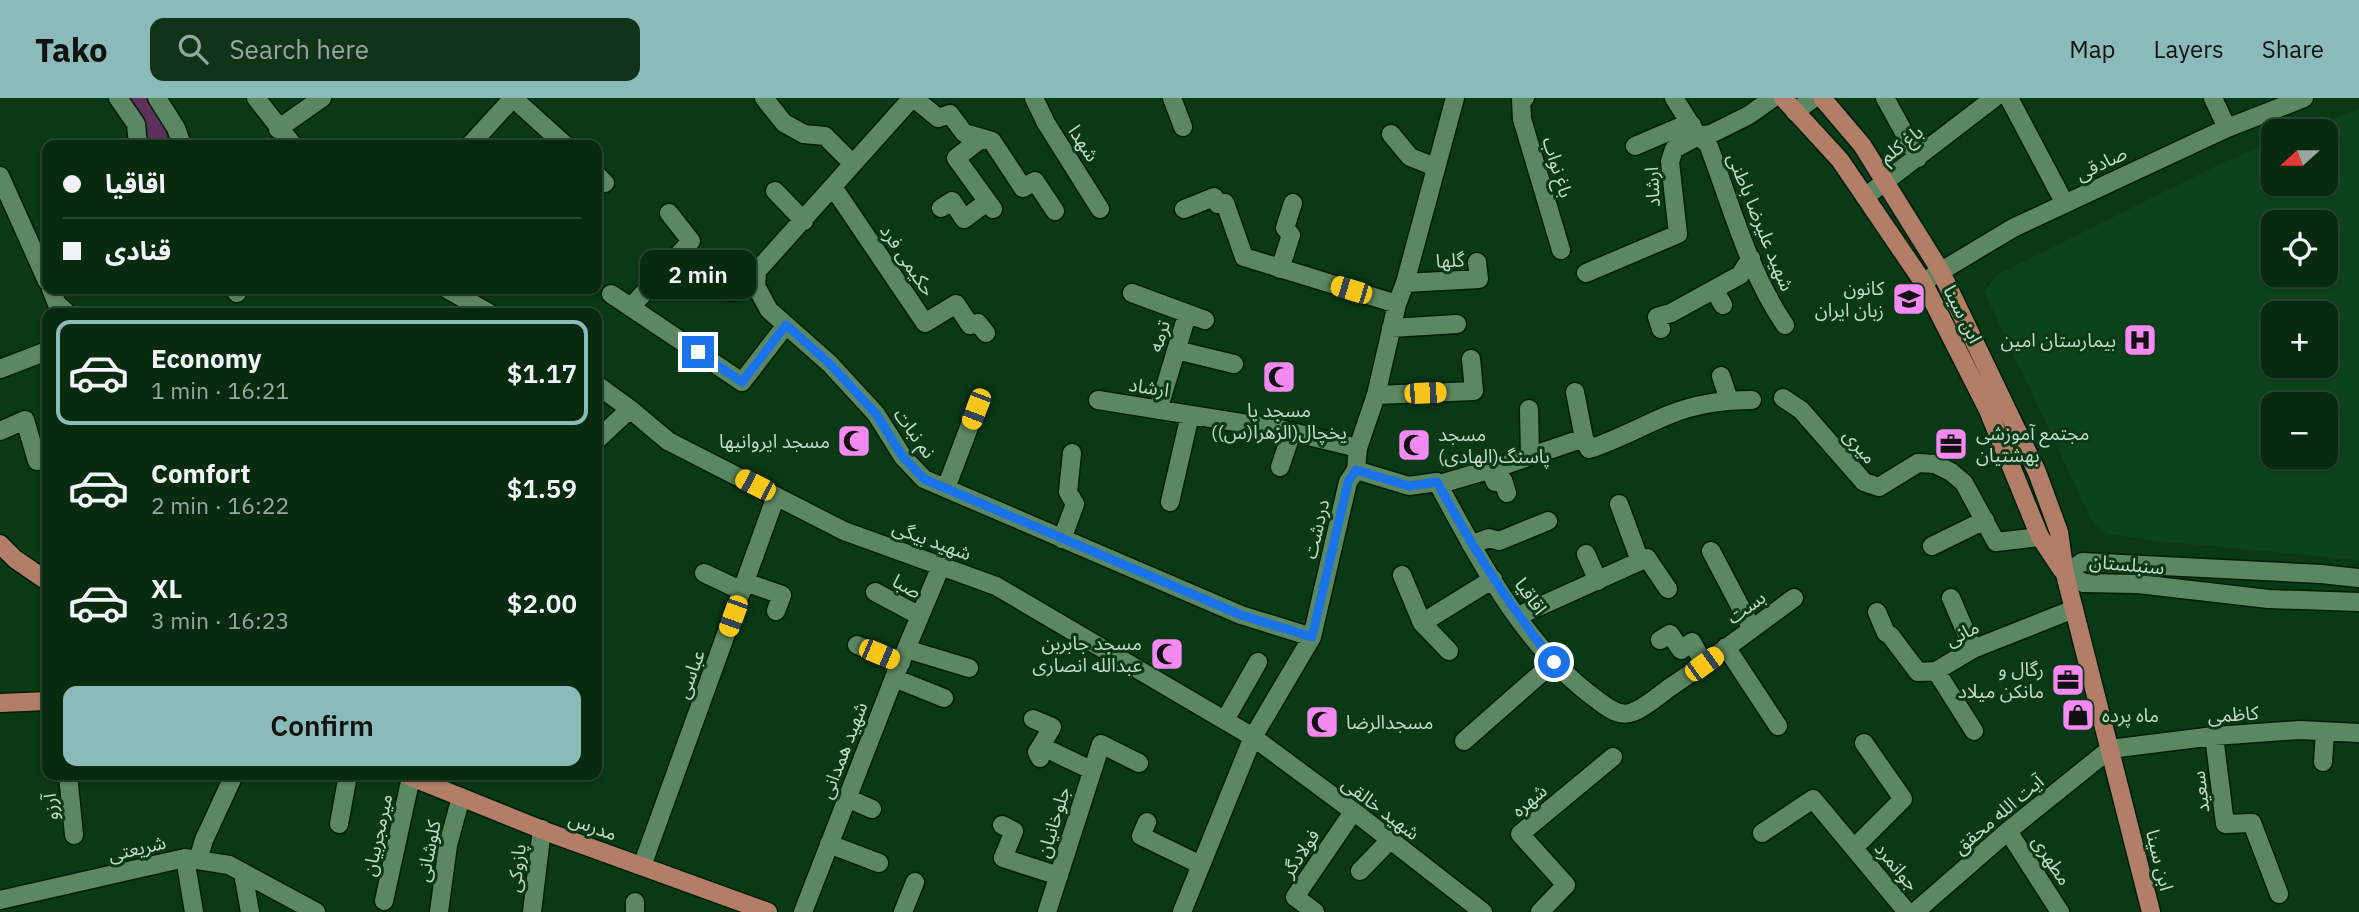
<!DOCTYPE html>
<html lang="en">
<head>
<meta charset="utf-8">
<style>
	:root { --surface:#082b10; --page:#113319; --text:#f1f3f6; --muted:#98a79f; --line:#294730; --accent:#8bbbb9 }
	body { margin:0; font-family:"IBM Plex Sans","Noto Sans Arabic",sans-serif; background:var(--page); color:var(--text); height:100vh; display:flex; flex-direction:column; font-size:26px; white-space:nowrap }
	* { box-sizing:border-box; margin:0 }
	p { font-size:23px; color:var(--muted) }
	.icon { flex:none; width:38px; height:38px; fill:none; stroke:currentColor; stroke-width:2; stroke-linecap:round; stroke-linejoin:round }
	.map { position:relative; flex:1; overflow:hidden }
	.panel { position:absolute; left:42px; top:210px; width:560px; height:472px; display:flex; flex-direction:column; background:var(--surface); border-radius:14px; box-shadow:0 2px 5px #0004,0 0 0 2px var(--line) }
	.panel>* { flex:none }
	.banner { position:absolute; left:42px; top:42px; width:560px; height:154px; border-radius:14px; box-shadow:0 2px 5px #0004,0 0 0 2px var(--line); display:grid; align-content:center; height:154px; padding:0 21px; background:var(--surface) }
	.needle { width:46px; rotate:249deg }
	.buttons { position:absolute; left:2261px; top:21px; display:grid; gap:14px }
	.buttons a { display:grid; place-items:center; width:77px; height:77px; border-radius:14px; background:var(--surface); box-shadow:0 2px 5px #0004,0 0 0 2px var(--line); font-size:35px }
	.end { position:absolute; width:32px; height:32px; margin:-16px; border:9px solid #1a73e8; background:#fff; box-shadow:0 0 0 4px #fff }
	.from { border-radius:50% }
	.bubble { position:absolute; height:49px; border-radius:14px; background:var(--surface); box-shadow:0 2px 5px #0004,0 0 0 2px var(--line); font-size:23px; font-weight:600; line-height:49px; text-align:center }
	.car { position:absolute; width:21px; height:42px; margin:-21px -10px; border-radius:9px; box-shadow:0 0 5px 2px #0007; background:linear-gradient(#f5c518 24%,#345 0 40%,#f5c518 0 76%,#345 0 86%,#f5c518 0) }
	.banner b { display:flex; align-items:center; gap:24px; height:66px; font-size:26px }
	.banner b+b { border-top:2px solid var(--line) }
	.banner i { width:18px; height:18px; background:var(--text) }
	ul { padding:12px 0 0; list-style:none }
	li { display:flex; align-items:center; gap:21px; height:105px; margin:0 14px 10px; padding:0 7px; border:4px solid transparent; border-radius:14px }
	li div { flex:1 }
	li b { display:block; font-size:26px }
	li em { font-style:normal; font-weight:600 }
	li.selected { border-color:var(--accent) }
	li>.icon { width:63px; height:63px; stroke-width:1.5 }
	.action { display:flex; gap:14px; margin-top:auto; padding:14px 21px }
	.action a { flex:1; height:80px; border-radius:14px; background:var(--accent); color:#111; font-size:28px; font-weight:600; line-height:80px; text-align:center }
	header { display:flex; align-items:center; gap:42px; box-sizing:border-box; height:98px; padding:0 35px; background:var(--accent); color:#111 }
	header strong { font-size:33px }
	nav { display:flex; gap:38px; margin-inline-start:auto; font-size:24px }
	.search { width:490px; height:63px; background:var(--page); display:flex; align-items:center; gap:18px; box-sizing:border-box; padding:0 24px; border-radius:14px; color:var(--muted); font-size:26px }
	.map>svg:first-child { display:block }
</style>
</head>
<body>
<header>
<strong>Tako</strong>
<div class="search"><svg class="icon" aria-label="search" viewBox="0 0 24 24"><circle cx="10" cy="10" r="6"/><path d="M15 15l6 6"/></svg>Search here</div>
<nav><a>Map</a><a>Layers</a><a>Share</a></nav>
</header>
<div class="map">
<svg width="2359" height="814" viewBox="0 0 2359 814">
	<rect width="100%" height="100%" fill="#0a3916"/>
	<path fill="#0d431c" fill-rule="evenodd" d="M2359,11V462L2146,442L2107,435L2093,425L1984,193L1997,177L2226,63L2273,44V86H2326V33H2301ZM2273,124H2326V177H2273ZM2273,215H2326V268H2273ZM2273,306H2326V359H2273Z"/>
	<path fill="#5d315c" d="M126,0H149L164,24L168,47H143Z"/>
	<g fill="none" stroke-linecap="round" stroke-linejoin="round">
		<defs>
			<path id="minor" d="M118,0L136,26L138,47
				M157,0L176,30L182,47
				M256,0L293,47
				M764,0L784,25L804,36L825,38L853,66
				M912,0L757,173L756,188L769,212L830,266L876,316L903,359L924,381L1241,517L1312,539
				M914,0L938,20L950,16L964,35L992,43L1023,90L1035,83L1055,113
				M1034,0L1046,25L1100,111
				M1172,0L1183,29
				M1525,0L1521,2L1522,21L1561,152
				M1674,0L1698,38L1708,46C1731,106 1748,173 1785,227
				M1885,0L1918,60
				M2009,0L2065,106
				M2213,0L2227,30
				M1795,14L1814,0
				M278,31L322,0
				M1391,36L1410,59L1435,69
				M982,40L956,60L993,111
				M470,47L513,0L565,47
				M1635,48L1682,28L1692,27
				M597,77L605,85
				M0,78L47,183
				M833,89L925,225L956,206L970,227L978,225L986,235
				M775,93L804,123
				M1865,99L1994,0
				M941,110L952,103L964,121L987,104
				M1184,111L1214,99L1218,106L1225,105L1244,159L1397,206
				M1280,171L1291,137L1285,130L1293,105
				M1586,175L1678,136L1670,64L1674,51L1698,38L1711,36L1749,17L1773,0
				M1923,184L2013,130L2227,30L2304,0
				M1405,185L1479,181L1477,164
				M719,186L731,194L756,188
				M51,191L57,206L67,215
				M234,191L237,195
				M447,191L489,215
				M1714,191L1723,207
				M1132,195L1205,222
				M611,196L742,284L786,227
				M631,209L691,143L669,115
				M1391,230L1457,226
				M1661,231L1657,219L1671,215L1740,177L1751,160
				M1176,252L1234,266
				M0,271L47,253
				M1721,278L1729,302
				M597,287L630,311L668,343L844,433L996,488L1253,639L1361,719L1483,814
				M1575,294L1584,340L1589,351C1618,342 1643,327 1671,316C1696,306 1726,302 1752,302
				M1376,297L1474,293L1471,261
				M1783,300L1801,312L1864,384L1879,389L1918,365L1935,366L1951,374L1964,385L1996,444L2040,439
				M1098,302L1279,331L1358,350
				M1529,311L1530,357
				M1158,312L1187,217
				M0,333L25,322L37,363
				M597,342L630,311
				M1280,369L1292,334
				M1490,371L1495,384L1503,382L1507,395
				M1356,372L1409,388L1437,384L1440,386L1505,367L1584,340
				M1437,384C1479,461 1523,548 1596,601C1607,609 1619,620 1633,614C1646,609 1658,598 1669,590C1711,562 1752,531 1794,500
				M946,390L976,311
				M1170,404L1190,317
				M1619,406L1640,463
				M1062,441L1075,406L1068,394L1072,355
				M1471,447L1489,440L1499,443L1548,423
				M1932,448L1985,422
				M1711,453L1752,531
				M1586,456L1598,483
				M704,475L742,493
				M1402,477L1422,525L1449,553
				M2359,480L2321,476L2082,464L2065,476L2084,485L2138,486L2269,501L2359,504
				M745,484L782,497L776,513
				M875,494L920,518
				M1951,500L1973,551
				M1877,514L1886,535L1890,537L1918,574L1936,573L1973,551L2074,511
				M1518,518L1647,460L1668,491
				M1422,525L1493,481
				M1660,542L1670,536L1681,552L1692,544L1704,566
				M857,547L901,565
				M1726,549L1778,628
				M906,551L969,570
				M1936,573L1974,633
				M894,580L944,600
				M1033,621L1052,629L1041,648
				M1225,622L1258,564
				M2214,638L2225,726L2252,725L2279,796
				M1464,643L1554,564
				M1040,660L1037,654L1041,648L1091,672
				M2323,664L2325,634
				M68,677L74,737
				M847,700L872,711
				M1147,724L1141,738L1201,767
				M339,726L348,677
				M1002,727L1014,733L1003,760L1059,778
				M2008,733L2060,814
				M1762,735L1813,701L1907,814
				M829,746L879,765
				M1854,750L1903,701L1864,645
				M185,760L194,814
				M198,762L204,742L234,677
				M642,768L776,398
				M1360,773L1390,742
				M243,775L250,814
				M0,802L185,760L229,767L316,814
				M384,803L411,679L414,677
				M635,804V814
				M439,814L448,747L461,699
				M532,814L542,731
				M803,814L894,580L941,468
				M903,814L915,784
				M1047,814L1101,646L1139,665
				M1182,814L1253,639L1312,539L1348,384L1356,372L1358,350L1376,297L1397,206L1405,185L1455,0
				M1315,814L1295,799L1353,714
				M1540,814L1566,787L1520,736L1613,659
				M1915,814L2008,733L2110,651L2214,638L2300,632L2359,635"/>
			<path id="major" d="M1783,0L1840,62L1923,184L1988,312L2040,439L2062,472
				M1822,0L1862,47L1940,172L2037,374L2059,434L2065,476L2151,814
				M0,446L15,461L47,483
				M0,605L47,603
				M406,677L550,735L768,814"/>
		</defs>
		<use href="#minor" stroke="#001e05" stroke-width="21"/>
		<use href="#major" stroke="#001e05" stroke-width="21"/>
		<use href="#minor" stroke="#5b8862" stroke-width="18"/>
		<use href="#major" stroke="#b37e67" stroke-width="18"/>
	</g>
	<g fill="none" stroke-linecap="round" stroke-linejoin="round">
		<path stroke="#1a73e8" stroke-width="9" d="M698,254L742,284L786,227L830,266L876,316L903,359L924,381L1241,517L1312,539L1348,384L1356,372L1409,388L1437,384C1473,450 1507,505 1554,564"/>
	</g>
	<defs>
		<symbol id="school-square" viewBox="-11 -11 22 22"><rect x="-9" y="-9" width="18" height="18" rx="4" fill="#f489f1" stroke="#0a3916"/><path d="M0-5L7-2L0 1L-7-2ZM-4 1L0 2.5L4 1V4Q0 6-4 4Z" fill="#111"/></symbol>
		<symbol id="hospital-square" viewBox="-11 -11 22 22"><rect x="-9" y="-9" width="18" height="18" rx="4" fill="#f489f1" stroke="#0a3916"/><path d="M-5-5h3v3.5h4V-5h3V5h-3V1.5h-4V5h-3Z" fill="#111"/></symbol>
		<symbol id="mosque-square" viewBox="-11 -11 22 22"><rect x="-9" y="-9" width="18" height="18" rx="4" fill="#f489f1" stroke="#0a3916"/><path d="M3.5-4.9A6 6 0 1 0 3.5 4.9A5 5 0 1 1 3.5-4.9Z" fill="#111"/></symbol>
		<symbol id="office-square" viewBox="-11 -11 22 22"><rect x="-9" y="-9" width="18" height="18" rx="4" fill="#f489f1" stroke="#0a3916"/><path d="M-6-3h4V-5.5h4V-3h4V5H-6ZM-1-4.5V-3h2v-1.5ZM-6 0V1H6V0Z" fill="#111"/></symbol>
		<symbol id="shop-square" viewBox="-11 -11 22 22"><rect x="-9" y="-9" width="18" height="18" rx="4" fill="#f489f1" stroke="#0a3916"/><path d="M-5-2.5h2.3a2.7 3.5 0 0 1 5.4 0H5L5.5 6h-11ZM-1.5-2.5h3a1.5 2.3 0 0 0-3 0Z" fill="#111"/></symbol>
	</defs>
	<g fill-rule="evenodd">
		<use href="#school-square" x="1890" y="182" width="38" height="38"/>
		<use href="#hospital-square" x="2121" y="223" width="38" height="38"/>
		<use href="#mosque-square" x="1260" y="260" width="38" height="38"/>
		<use href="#mosque-square" x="835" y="324" width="38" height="38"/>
		<use href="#office-square" x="1932" y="327" width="38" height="38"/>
		<use href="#mosque-square" x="1395" y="328" width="38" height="38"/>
		<use href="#mosque-square" x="1148" y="537" width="38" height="38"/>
		<use href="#office-square" x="2049" y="563" width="38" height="38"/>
		<use href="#shop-square" x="2059" y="598" width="38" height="38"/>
		<use href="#mosque-square" x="1303" y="605" width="38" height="38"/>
	</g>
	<g text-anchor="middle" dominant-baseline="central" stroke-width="6" stroke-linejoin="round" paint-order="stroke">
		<g font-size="19" fill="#c3dbc6" stroke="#0a3916">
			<text transform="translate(1084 45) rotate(57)">شهدا</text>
			<text transform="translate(1901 46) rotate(-38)">باغ کلم</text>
			<text transform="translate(2101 65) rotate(-26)">صادقی</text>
			<text transform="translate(1558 69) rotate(73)">باغ نواب</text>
			<text transform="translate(1652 89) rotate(-93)">ارشاد</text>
			<text transform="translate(1761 124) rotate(68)">شهید علیرضا باطنی</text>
			<text transform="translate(908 162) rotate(56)">حکیمی فرد</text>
			<text transform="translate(1450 162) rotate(-3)">گلها</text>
			<text transform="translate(1963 216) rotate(63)">ابن سینا</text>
			<text transform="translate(1159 238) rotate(-73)">ترمه</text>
			<text transform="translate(1149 289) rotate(9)">ارشاد</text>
			<text transform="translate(915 335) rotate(54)">نم نبات</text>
			<text transform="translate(1860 348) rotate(49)">میری</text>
			<text transform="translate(1316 431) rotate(-77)">دردشت</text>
			<text transform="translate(932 442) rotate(20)">شهید بیگی</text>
			<text transform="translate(2127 466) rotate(5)">سنبلستان</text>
			<text transform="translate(907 488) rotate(29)">صبا</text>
			<text transform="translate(1531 498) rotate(54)">اقاقیا</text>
			<text transform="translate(1746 509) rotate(-36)">بست</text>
			<text transform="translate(1962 535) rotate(-27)">مانی</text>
			<text transform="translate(690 576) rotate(-70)">عباسی</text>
			<text transform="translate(2233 616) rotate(-4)">کاظمی</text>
			<text transform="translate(843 652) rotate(-69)">شهید همدانی</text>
			<text transform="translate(2200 694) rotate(-97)">سعید</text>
			<text transform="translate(1529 702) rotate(-40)">شهره</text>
			<text transform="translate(50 709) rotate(-96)">آرزو</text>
			<text transform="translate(1381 710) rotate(37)">شهید خالقی</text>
			<text transform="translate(1998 716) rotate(-40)">آیت الله محقق</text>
			<text transform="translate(1053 724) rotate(-73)">جلوخانیان</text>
			<text transform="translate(593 728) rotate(20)">مدرس</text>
			<text transform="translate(377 737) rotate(-78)">میرمجربیان</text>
			<text transform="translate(137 750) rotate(-13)">شریعتی</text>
			<text transform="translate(428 753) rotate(-79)">کلوشانی</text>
			<text transform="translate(1300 755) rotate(-56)">فولادگر</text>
			<text transform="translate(2052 762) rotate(57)">مطهری</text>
			<text transform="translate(2160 762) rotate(76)">ابن سینا</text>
			<text transform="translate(1897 768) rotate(50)">جوانمرد</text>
			<text transform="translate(516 770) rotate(-83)">پازوکی</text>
		</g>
		<g font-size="19" fill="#c3dbc6" stroke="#0a3916" text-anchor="end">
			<text x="1884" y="190">کانون<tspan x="1884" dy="22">زبان ایران</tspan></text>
			<text x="2116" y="242">بیمارستان امین</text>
			<text x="1279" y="312" text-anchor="middle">مسجد پا<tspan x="1279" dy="22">یخچال(الزهرا(س))</tspan></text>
			<text x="1976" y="335" text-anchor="start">مجتمع آموزشی<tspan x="1976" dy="22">بهشتیان</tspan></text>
			<text x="1438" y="336" text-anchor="start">مسجد<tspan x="1438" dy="22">پاسنگ(الهادی)</tspan></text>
			<text x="830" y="343">مسجد ایروانیها</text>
			<text x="1142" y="545">مسجد جابربن<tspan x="1142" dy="22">عبدالله انصاری</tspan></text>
			<text x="2044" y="571">رگال و<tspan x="2044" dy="22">مانکن میلاد</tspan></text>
			<text x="2102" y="617" text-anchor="start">ماه پرده</text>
			<text x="1346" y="624" text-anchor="start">مسجدالرضا</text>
		</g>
	</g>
</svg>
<div class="buttons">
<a><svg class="needle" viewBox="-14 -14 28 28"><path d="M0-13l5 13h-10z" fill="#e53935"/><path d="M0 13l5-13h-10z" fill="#98a79f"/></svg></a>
<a><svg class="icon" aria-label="locate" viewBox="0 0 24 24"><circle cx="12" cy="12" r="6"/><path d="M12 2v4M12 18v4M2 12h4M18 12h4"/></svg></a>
<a>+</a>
<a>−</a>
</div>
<i class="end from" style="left:1554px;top:564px"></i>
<i class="end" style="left:698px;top:254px"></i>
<div class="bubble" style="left:640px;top:152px;width:116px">2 min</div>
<i class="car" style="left:1351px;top:192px;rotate:287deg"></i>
<i class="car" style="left:1425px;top:295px;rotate:88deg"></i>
<i class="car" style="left:976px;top:311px;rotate:201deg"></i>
<i class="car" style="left:755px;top:387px;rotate:297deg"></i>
<i class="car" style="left:733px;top:518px;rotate:200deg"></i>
<i class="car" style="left:879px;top:556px;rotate:113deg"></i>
<i class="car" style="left:1704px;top:566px;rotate:54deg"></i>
<div class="banner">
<b><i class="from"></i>اقاقیا</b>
<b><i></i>قنادی</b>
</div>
<section class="panel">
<ul>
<li class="selected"><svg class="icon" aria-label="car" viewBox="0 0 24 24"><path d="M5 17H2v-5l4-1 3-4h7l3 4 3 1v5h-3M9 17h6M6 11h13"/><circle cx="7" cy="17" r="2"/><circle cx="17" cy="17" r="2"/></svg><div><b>Economy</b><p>1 min · 16:21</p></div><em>$1.17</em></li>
<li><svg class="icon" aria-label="car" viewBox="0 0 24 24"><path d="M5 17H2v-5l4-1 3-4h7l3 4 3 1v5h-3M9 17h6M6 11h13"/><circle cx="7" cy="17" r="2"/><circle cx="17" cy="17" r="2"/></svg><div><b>Comfort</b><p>2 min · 16:22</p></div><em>$1.59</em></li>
<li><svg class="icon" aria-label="car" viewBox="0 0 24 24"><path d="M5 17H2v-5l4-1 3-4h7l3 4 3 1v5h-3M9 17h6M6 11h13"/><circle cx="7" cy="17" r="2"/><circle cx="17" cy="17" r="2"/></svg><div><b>XL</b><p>3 min · 16:23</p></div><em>$2.00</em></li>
</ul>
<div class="action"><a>Confirm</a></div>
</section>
</div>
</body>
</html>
